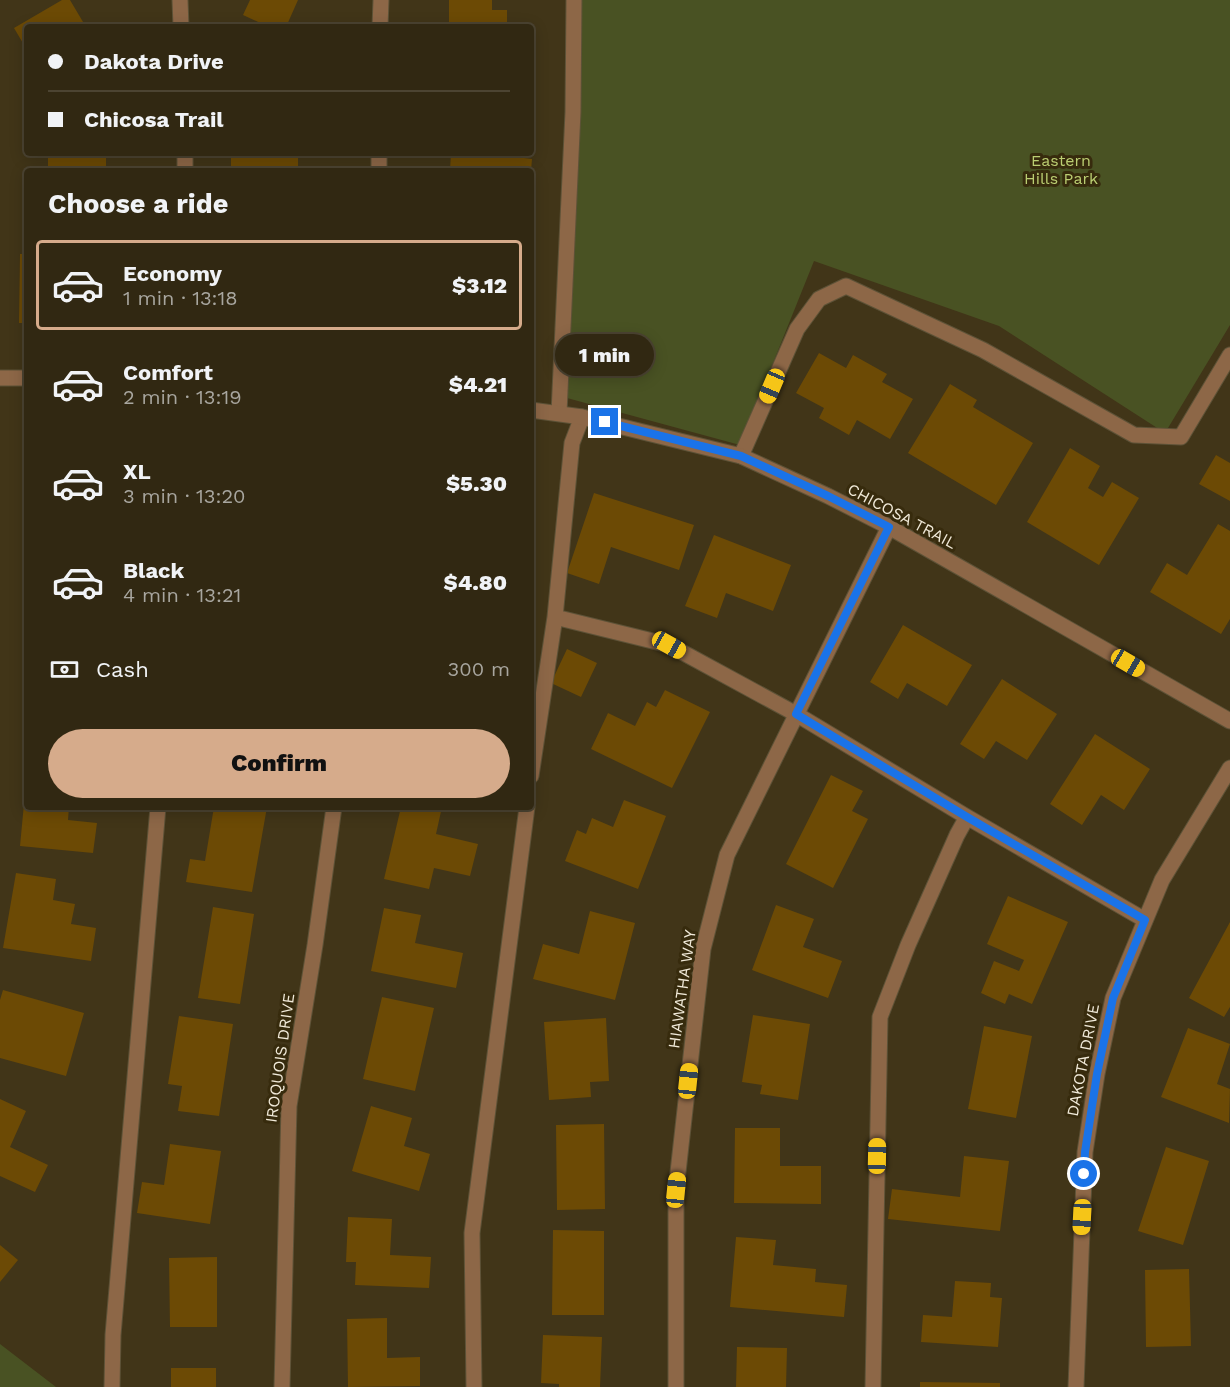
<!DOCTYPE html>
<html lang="en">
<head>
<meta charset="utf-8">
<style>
	:root { --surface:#312812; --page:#39301b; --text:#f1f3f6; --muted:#a8a69f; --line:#4c4432; --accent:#d6ab8b }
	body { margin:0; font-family:"Work Sans",sans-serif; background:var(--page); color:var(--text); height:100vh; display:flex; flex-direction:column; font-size:22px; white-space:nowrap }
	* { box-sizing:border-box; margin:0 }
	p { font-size:20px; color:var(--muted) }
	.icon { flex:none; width:33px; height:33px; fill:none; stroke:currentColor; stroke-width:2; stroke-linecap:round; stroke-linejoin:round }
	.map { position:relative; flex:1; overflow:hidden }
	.side { position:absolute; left:24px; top:168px; width:510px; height:642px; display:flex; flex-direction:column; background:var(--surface); border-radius:6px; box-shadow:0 3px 15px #0003,0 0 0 2px var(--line) }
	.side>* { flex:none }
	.banner { position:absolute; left:24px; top:24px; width:510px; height:132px; border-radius:6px; box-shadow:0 3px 15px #0003,0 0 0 2px var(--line); display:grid; align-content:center; height:132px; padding:0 24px; background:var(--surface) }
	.end { position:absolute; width:27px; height:27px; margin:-14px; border:8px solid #1a73e8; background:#fff; box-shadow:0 0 0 3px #fff }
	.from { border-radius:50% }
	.bubble { position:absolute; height:42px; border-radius:21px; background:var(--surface); box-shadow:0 3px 15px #0003,0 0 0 2px var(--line); font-size:20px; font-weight:800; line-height:42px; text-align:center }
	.car { position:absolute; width:18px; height:36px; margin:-18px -9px; border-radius:8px; box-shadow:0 0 4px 2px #0007; background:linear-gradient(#f5c518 24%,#345 0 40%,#f5c518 0 76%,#345 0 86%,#f5c518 0) }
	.banner b { display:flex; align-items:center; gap:21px; height:57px; font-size:22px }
	.banner b+b { border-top:2px solid var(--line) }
	.banner i { width:15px; height:15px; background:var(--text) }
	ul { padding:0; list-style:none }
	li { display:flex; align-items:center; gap:18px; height:90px; margin:0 12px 9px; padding:0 12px; border:3px solid transparent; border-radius:6px }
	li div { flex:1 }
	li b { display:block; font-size:22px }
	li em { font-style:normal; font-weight:800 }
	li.selected { border-color:var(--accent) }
	li>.icon { width:54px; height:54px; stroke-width:1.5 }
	h2 { padding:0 24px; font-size:27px; line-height:72px }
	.pay { display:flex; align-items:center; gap:15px; height:66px; padding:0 24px; font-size:22px }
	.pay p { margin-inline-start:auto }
	.cta { display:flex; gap:12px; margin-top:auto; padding:12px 24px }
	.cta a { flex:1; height:69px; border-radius:36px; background:var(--accent); color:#111; font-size:24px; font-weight:800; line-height:69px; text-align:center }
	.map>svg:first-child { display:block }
</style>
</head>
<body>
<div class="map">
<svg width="1230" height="1387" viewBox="0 0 1230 1387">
	<rect width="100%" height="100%" fill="#413518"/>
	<path fill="#495223" d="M582,0H1230V325L1165,433L999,326L814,261L740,445L567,398Z
		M0,1344L56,1387H0Z"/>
	<path fill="#6c4a05" d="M62,0H70L86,27H27V50L14,28Z
		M250,0H298L286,27H269L243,15Z
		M449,0H492V10H507V27H449Z
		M48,153H106V171H48Z
		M231,153H298V171H231Z
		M451,153H509L508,156L532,159L531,171H450Z
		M20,254H27V323H19Z
		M819,353L846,368L853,355L887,374L882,382L913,399L890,439L857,420L849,435L819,418L824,408L796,393Z
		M950,384L977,400L973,407L1033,443L996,505L908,453Z
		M24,438H27V528H22Z
		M1070,448L1100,466L1088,488L1103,497L1112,482L1139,498L1099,565L1027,522Z
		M1216,455L1230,463V501L1199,484Z
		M594,493L694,525L679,570L611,547L599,584L567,573Z
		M1218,524L1230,531V619L1221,634L1150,592L1167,563L1187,575Z
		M714,535L791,565L773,611L726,593L717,618L685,606Z
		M903,625L972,665L947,706L907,683L898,699L870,682Z
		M567,649L597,663L581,697L551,683Z
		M1002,679L1057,714L1027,760L996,741L984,759L960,744Z
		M665,690L710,712L672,788L591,749L608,713L635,726L647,702L656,707Z
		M1095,734L1150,769L1124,810L1101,795L1082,825L1050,804Z
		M831,775L863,791L852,811L868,819L833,888L786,864Z
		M25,793H27V807H69L68,820L97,823L93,853L20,846Z
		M624,800L666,816L638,889L565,861L577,830L586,834L592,818L613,827Z
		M214,807H267L252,892L186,882L190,859L205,861Z
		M401,807H442L436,834L478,844L470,876L434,868L429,889L384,879Z
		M16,873L56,879L53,900L75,904L71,924L96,928L91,961L3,948Z
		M1008,896L1068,922L1032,1004L1009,994L1005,1004L981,993L994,961L1019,971L1024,960L987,944Z
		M776,905L814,919L803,947L842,961L828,998L752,970Z
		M213,907L254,914L240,1004L198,998Z
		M384,908L421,915L415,943L463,953L456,988L371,971Z
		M590,911L635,923L615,1000L533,979L543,944L579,954Z
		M1230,922V1007L1224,1017L1189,998Z
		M3,990L84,1013L66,1076L0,1058V1000Z
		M382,997L434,1008L415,1091L363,1079Z
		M753,1015L810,1024L798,1100L760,1094L762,1085L742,1082Z
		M179,1016L233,1024L219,1116L178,1111L182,1086L168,1084Z
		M606,1018L609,1081L590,1082L591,1097L549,1100L544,1022Z
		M984,1026L1032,1036L1016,1118L968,1109Z
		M1188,1028L1230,1044L1217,1084L1230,1089L1229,1123L1161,1097Z
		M0,1099L26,1111L10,1147L48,1165L35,1192L0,1176Z
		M371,1106L412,1118L404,1146L430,1154L419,1191L352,1171Z
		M604,1124L605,1209L557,1210L556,1125Z
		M735,1128H780V1166H821V1204L734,1203Z
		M170,1144L221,1151L210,1224L137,1213L142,1182L164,1185Z
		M1166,1147L1209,1161L1183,1245L1138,1231Z
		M964,1156L1009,1161L1000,1231L888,1219L892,1189L960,1197Z
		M348,1217L392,1219L390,1255L431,1257L429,1288L355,1285L356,1262H346Z
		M553,1230L604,1231V1315H552Z
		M736,1237L776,1240L773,1265L816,1269L815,1282L847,1285L844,1317L730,1307Z
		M0,1245L18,1260L0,1282Z
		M217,1257V1327H170L169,1258Z
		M1189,1269L1191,1346L1146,1347L1145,1270Z
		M955,1281L991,1283L990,1297L1002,1298L998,1347L921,1342L923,1315L952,1317Z
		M387,1318V1358L420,1357V1386L348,1387L347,1319Z
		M543,1335L602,1337L600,1387H559V1384L541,1383Z
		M737,1347L787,1348L786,1387H736Z
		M171,1368H216V1387H171Z
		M920,1382L1000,1383V1387H920Z"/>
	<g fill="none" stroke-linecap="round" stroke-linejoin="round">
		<defs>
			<path id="service" d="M180,0L181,27
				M185,153V171
				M559,413L573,112L574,0
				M741,456L797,329L819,299L846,286L983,350L1134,435L1181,437L1230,355
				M555,617L669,645L796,714L967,817L1145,920
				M531,776L555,617L572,443L582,417
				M112,1387L113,1335L158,807
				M474,1387L472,1233L527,807
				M873,1387L880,1017L908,945L957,835L967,817"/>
			<path id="minor" d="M380,27L381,0
				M379,171V153
				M0,378H27
				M531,410L582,417L741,456L828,496L889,527L1230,721
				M282,1387L289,1106L315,945L334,807
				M676,1387V1190L703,949L727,855L889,527
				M1076,1387L1085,1152L1097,1074L1113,998L1162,880L1230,768"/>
		</defs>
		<use href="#service" stroke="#5d5237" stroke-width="17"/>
		<use href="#minor" stroke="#5d5237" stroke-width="17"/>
		<use href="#service" stroke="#8d6747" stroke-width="15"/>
		<use href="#minor" stroke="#8d6747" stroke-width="15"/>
	</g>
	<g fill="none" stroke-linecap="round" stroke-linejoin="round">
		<path stroke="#1a73e8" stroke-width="8" d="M605,422L741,456L828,496L889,527L796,714L967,817L1145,920L1113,998L1097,1074L1085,1152L1084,1174"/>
	</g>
	<g text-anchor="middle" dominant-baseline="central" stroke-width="6" stroke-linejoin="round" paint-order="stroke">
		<g font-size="16" fill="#bbce72" stroke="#372b0d">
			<text x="1061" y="160">Eastern<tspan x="1061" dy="18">Hills Park</tspan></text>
		</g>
		<g font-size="16" fill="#f1ead9" stroke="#372b0d">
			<text transform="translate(902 516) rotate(28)">CHICOSA TRAIL</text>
			<text transform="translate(682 989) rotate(-82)">HIAWATHA WAY</text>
			<text transform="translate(280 1058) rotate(-82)">IROQUOIS DRIVE</text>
			<text transform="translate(1083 1060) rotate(-79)">DAKOTA DRIVE</text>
		</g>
	</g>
</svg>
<i class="end from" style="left:1084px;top:1174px"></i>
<i class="end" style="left:605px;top:422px"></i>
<div class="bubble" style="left:555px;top:334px;width:99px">1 min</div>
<i class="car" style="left:772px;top:386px;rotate:203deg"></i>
<i class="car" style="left:669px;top:645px;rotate:119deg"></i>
<i class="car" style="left:1128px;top:663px;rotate:120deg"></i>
<i class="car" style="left:688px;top:1081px;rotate:6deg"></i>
<i class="car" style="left:877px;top:1156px;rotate:1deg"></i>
<i class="car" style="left:676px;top:1190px;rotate:6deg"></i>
<i class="car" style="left:1082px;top:1217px;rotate:183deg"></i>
<div class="banner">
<b><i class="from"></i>Dakota Drive</b>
<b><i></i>Chicosa Trail</b>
</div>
<section class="side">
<h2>Choose a ride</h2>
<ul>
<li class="selected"><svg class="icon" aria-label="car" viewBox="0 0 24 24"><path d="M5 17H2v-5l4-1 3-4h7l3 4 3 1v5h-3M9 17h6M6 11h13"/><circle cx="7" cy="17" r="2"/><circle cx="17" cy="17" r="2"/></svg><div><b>Economy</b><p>1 min · 13:18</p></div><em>$3.12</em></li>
<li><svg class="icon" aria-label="car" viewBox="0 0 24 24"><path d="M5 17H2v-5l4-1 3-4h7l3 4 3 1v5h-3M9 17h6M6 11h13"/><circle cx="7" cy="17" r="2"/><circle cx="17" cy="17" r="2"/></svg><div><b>Comfort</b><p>2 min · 13:19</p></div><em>$4.21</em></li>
<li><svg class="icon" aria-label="car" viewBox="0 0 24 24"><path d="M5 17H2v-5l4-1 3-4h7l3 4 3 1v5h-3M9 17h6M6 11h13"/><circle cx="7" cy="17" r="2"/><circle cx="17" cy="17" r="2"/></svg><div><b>XL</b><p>3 min · 13:20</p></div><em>$5.30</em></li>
<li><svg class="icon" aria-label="car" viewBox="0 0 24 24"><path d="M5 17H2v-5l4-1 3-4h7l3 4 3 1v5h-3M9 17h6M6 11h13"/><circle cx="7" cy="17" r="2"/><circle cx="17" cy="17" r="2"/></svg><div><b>Black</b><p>4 min · 13:21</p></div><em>$4.80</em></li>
</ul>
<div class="pay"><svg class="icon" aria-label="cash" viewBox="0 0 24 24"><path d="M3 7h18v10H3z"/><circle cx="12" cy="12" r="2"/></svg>Cash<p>300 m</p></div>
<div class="cta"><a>Confirm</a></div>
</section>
</div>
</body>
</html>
